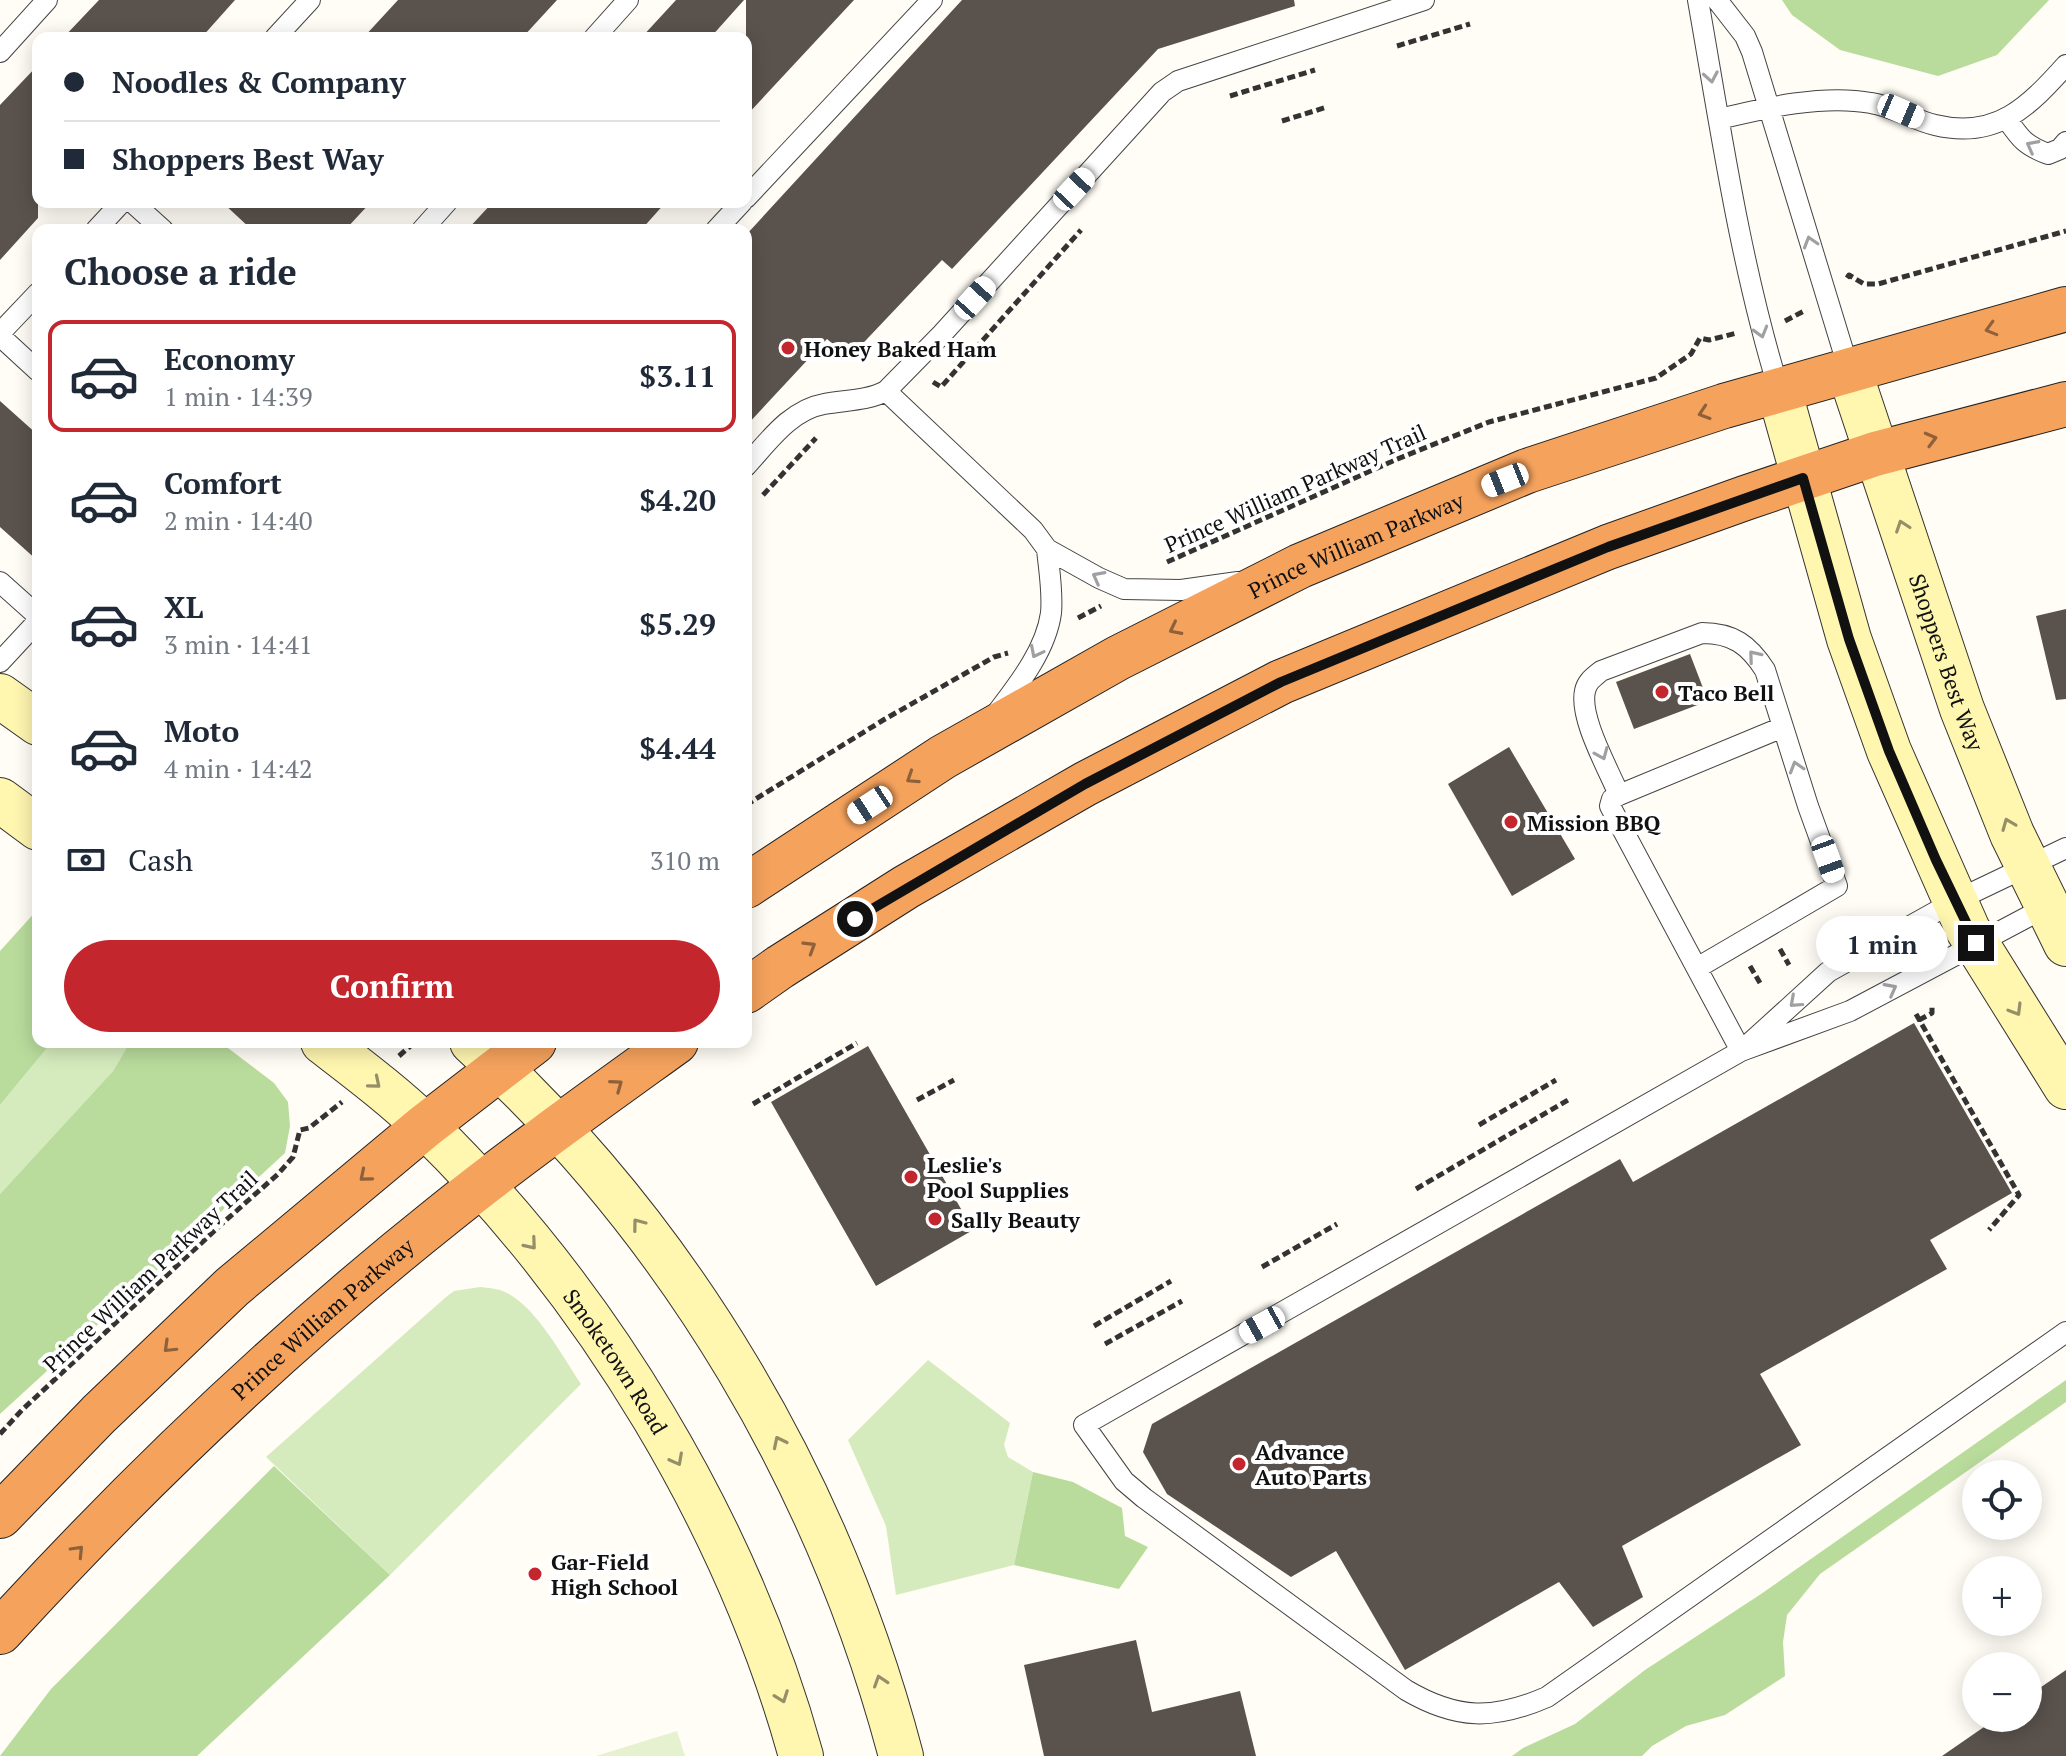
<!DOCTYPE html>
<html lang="en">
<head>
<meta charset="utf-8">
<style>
	:root { --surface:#fff; --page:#f6f6f7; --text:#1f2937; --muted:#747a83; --line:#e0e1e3; --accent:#c4262e }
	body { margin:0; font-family:"PT Serif",serif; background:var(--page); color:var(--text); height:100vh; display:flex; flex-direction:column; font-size:30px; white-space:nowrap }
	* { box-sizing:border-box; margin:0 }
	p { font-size:26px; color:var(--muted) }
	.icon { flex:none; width:44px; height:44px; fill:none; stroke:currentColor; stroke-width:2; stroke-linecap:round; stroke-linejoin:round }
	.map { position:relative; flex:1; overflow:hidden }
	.sheet { position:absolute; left:32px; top:224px; width:720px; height:824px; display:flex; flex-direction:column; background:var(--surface); border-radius:16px; box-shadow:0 4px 20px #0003 }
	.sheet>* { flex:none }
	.top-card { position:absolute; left:32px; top:32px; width:720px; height:176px; border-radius:16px; box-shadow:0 4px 20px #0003; display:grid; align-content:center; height:176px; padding:0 32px; background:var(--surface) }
	.fabs { position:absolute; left:1962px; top:1460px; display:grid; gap:16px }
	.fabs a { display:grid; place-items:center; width:80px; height:80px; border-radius:50%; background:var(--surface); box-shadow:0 4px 20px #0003; font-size:40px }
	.end { position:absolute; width:36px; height:36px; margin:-18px; border:10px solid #111; background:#fff; box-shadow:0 0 0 4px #fff }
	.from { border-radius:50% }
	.bubble { position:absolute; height:56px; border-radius:28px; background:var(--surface); box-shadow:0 4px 20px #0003; font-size:26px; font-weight:700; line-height:56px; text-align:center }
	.car { position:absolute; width:24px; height:48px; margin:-24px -12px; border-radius:10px; box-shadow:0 0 6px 2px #0007; background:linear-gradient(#fff 24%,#345 0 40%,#fff 0 76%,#345 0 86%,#fff 0) }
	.top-card b { display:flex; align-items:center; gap:28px; height:76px; font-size:30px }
	.top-card b+b { border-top:2px solid var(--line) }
	.top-card i { width:20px; height:20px; background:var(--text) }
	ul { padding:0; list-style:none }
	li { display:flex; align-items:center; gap:24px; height:112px; margin:0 16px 12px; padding:0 16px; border:4px solid transparent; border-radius:16px }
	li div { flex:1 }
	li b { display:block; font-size:30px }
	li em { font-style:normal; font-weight:700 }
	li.selected { border-color:var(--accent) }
	li>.icon { width:72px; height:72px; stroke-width:1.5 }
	h2 { padding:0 32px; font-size:36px; line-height:96px }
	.pay { display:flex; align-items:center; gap:20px; height:88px; padding:0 32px; font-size:30px }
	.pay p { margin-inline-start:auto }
	.cta { display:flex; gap:16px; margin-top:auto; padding:16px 32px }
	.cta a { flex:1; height:92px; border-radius:48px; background:var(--accent); color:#fff; font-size:32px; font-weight:700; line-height:92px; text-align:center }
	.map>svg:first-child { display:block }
</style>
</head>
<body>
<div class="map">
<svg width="2066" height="1756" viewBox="0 0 2066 1756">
	<rect width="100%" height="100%" fill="#fffdf5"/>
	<path fill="#d5ebbd" d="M52,1042H130L113,1071L0,1194V1105Z
		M480,1287C488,1288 497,1288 505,1292C535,1305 563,1357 581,1384L390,1575L266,1457L446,1297L454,1291Z
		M928,1360L1010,1423L1004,1445L1008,1457L1033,1472L1014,1565L896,1595L886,1526L848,1440Z"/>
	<path fill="#b9dc9c" d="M1782,0H2049L1997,55L1938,76L1840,50L1792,15Z
		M38,909V1042H52L0,1105V951Z
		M130,1042H220L274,1083L288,1102L290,1126L285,1153L0,1414V1194L113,1071Z
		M2066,1380V1402L1820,1574L1787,1615L1783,1642L1785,1676L1725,1715L1686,1726L1652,1746L1642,1756H1512L1523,1748L1575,1724L1645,1670L1761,1594Z
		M274,1466L390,1575L197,1756H0L51,1689Z
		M1033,1472L1073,1482L1122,1508L1125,1536L1148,1547L1119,1589L1014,1565Z"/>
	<path fill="#e6f2cf" d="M677,1731L685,1756H596Z"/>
	<path fill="#5a524d" d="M99,0H235L201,38H63Z
		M398,0H557L522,38H363Z
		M676,0H744L710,38H641Z
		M746,0H854L746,116Z
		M962,0H1294L1295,6L1158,49L952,269L942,260L849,358L827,339L746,426V235Z
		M38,65V218L0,260V105Z
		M222,202H371L345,230H252Z
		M493,202H666L641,230H467Z
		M0,401L38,435V561L0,527Z
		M2066,609V699L2056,700L2036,616Z
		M1690,654L1708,701L1634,729L1616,682Z
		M1509,747L1575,859L1512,896L1448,784Z
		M1914,1023L2012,1193L1930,1240L1947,1269L1760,1374L1801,1445L1622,1546L1643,1597L1593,1627L1559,1582L1405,1670L1336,1551L1291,1577L1167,1494L1143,1452L1152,1424L1620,1159L1633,1182Z
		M868,1046L973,1230L876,1286L771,1102Z
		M1136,1640L1152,1712L1240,1691L1256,1756H1044L1024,1665Z
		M2066,1670V1756H1942L1997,1718H2028V1696Z"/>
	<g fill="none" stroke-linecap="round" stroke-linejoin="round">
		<defs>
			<path id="lane" d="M1698,0C1721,131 1740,263 1779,390
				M1717,0L1745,36L1752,52L1849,370
				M275,38L310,0
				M594,38L628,0
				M0,52L47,0
				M2006,118C2020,138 2024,145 2048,154L2060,149L2066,142
				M1719,119C1765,108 1823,94 1871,103C1893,106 1913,120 1935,125C1997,140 2029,106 2066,65
				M746,198L932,0
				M132,202L163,230
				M96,230L122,202
				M422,230L447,202
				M716,230L742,202
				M0,333L38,293
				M0,336L38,371
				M886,391L1033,530L1047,549L1099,578L1124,589L1181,590L1238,582
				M746,466C768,442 790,410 824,404C845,400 867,401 886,391L942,334L1162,92L1178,81L1424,0
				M0,582L38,616
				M0,662L38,621
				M996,714C1018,685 1046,650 1051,613C1053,592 1049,570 1047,549
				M1619,795C1608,768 1579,718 1585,691C1587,681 1594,677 1601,671L1702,633C1733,633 1749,645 1765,670L1808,806L1837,886L1697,968
				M2052,904L1850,1011L1741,1051L1084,1425L1124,1481L1144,1498L1406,1690C1457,1720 1494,1720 1547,1697L2066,1332
				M1750,1043L1828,972L1955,901L2066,848
				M1741,1051L1610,806L1612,799L1619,795L1783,727"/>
			<g id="secondary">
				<path id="s1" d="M1849,370L1962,709L2012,834L2066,944"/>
				<path d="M1779,390L1849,639L1889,751L1968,930L2066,1087"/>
				<path d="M0,696L38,723"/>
				<path d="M0,800L38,828"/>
				<path id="s2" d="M323,1042C358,1069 394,1096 426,1127C598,1295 737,1524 801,1756"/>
				<path d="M472,1042C681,1233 829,1483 901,1756"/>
			</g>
			<g id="highway">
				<path id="s3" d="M746,886L943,757L1118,658L1300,566L1527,471L1724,406L2066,309"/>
				<path d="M746,991L780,967L906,887L1085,784L1281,682L1608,547L1745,498L1875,454L2066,404"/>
				<path d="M0,1516L99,1414L232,1287L425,1126L534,1042"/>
				<path id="s4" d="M0,1632C136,1483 284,1342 442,1216C518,1155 597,1099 676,1042"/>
			</g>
		</defs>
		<use href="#lane" stroke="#444" stroke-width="22"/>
		<use href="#secondary" stroke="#333" stroke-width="46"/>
		<use href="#highway" stroke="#222" stroke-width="46"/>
		<path stroke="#333" stroke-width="5" stroke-dasharray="8 4" stroke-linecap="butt" d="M1397,46L1470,24
			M1230,96L1315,70
			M1282,121L1327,107
			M1847,278L1849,275L1864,284H1878L2066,231
			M1785,321L1804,311
			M933,382L941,387L1081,230
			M763,495L816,438
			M1167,562L1395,460L1489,422L1656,378L1691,354L1700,338L1709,340L1737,333
			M1078,618L1101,606
			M746,805L885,719L994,657L1008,653
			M1780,949L1789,965
			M1750,966L1760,983
			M1916,1014L2019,1195L1989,1230
			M1919,1020L1932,1013V1006
			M399,1056L415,1042
			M917,1100L954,1080
			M753,1104L857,1043
			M1479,1125L1556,1080
			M1416,1189L1568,1100
			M1262,1267L1337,1224
			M1094,1326L1171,1281
			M1105,1344L1182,1301
			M0,1434L22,1410L226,1220L278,1174L293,1157L300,1130L309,1128L342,1102"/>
		<use href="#lane" stroke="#fff" stroke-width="20"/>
		<use href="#secondary" stroke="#fff6b0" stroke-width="44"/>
		<use href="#highway" stroke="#f5a25d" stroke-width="44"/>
	</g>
	<defs><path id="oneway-chevron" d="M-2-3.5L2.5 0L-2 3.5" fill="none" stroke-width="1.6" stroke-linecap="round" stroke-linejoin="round" transform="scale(2)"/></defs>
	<g stroke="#a0a0a0">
		<use href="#oneway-chevron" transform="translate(1711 77) rotate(80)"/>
		<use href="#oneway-chevron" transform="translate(2032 146) rotate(-152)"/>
		<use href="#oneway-chevron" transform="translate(1810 242) rotate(-107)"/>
		<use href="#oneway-chevron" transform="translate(1761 332) rotate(74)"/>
		<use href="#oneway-chevron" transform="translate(1098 577) rotate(-152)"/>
		<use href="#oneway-chevron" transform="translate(1036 652) rotate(117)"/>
		<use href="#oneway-chevron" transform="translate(1754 656) rotate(-130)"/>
		<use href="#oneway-chevron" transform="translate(1602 754) rotate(67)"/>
		<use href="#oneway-chevron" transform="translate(1796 767) rotate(-107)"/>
		<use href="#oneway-chevron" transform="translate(1891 989) rotate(-28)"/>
		<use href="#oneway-chevron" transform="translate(1795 1002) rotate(138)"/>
	</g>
	<g stroke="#8e613b">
		<use href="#oneway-chevron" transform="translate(1991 329) rotate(164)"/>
		<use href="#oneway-chevron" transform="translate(1704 413) rotate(162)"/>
		<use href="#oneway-chevron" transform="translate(1931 439) rotate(-15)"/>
		<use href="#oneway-chevron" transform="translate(1175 629) rotate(153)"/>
		<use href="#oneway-chevron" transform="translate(912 778) rotate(147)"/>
		<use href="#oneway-chevron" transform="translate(810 947) rotate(-32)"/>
		<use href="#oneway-chevron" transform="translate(617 1085) rotate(-36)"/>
		<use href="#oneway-chevron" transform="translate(365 1176) rotate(140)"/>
		<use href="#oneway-chevron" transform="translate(169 1347) rotate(136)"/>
		<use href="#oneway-chevron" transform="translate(78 1551) rotate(-46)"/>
	</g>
	<g stroke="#948f68">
		<use href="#oneway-chevron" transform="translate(1902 526) rotate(-109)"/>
		<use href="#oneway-chevron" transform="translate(2008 824) rotate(-112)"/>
		<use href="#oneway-chevron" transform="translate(2016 1010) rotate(59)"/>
		<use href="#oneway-chevron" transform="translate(375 1083) rotate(40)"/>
		<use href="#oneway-chevron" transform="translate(638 1224) rotate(-127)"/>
		<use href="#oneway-chevron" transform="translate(531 1244) rotate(50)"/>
		<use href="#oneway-chevron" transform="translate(779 1442) rotate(-116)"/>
		<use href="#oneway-chevron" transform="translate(677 1460) rotate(62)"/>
		<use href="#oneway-chevron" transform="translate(880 1681) rotate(-108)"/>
		<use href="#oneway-chevron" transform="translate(782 1697) rotate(70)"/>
	</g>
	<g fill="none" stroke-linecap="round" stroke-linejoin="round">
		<path stroke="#111" stroke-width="10" d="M855,919L1085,784L1281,682L1608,547L1803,478L1849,639L1889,751L1936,860L1976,943"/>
	</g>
	<g fill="#c4262e" stroke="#fff" stroke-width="3">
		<circle cx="788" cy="348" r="8"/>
		<circle cx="1662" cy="692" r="8"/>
		<circle cx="1511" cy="822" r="8"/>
		<circle cx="911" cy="1177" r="8"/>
		<circle cx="935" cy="1219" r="8"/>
		<circle cx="1239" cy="1464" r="8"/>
		<circle cx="535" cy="1574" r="8"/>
	</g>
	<g text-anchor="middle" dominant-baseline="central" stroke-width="8" stroke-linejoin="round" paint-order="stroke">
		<g font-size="22" font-weight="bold" fill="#111" stroke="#fff" text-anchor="start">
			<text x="804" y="348">Honey Baked Ham</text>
			<text x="1678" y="692">Taco Bell</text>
			<text x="1527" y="822">Mission BBQ</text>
			<text x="927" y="1164">Leslie's<tspan x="927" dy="25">Pool Supplies</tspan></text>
			<text x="951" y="1219">Sally Beauty</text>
			<text x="1255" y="1451">Advance<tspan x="1255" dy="25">Auto Parts</tspan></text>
			<text x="551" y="1561">Gar-Field<tspan x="551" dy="25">High School</tspan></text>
		</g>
		<g font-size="22" fill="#111" stroke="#fff">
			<text transform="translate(1295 488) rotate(-24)">Prince William Parkway Trail</text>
			<text stroke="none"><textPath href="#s3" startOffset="700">Prince William Parkway</textPath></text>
			<text stroke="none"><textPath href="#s1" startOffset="308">Shoppers Best Way</textPath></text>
			<text transform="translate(150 1271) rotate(-43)">Prince William Parkway Trail</text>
			<text stroke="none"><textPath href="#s4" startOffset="450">Prince William Parkway</textPath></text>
			<text stroke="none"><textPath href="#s2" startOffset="436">Smoketown Road</textPath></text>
		</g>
	</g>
</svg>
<div class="fabs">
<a><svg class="icon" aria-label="locate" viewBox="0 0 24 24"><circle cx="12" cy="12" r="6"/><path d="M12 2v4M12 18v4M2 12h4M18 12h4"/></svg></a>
<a>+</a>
<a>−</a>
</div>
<i class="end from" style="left:855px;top:919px"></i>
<i class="end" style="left:1976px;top:943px"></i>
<div class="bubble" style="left:1816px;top:916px;width:132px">1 min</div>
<i class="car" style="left:1901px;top:111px;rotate:113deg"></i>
<i class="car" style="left:1074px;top:189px;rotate:43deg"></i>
<i class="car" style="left:975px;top:298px;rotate:42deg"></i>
<i class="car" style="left:1505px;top:480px;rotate:248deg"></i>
<i class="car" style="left:870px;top:805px;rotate:237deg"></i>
<i class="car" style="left:1828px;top:859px;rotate:160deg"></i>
<i class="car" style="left:1262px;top:1325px;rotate:241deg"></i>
<div class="top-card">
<b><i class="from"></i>Noodles &amp; Company</b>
<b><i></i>Shoppers Best Way</b>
</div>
<section class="sheet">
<h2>Choose a ride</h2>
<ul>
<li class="selected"><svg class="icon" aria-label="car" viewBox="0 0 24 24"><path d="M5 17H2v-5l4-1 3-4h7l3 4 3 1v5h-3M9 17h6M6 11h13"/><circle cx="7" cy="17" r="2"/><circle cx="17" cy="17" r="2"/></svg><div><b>Economy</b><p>1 min · 14:39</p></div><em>$3.11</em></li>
<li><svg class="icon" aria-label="car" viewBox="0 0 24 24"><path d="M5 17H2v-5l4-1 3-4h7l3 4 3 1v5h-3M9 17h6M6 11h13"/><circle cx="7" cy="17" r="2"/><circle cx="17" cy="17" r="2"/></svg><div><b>Comfort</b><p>2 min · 14:40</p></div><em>$4.20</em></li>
<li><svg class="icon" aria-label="car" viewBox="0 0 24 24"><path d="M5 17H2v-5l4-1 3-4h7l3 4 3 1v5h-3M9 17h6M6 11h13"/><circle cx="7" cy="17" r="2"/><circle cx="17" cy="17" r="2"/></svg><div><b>XL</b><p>3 min · 14:41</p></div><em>$5.29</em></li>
<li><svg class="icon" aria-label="car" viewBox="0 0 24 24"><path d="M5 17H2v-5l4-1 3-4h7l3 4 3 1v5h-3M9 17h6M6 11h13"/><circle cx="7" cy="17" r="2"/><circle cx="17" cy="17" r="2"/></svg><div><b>Moto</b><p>4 min · 14:42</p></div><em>$4.44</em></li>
</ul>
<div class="pay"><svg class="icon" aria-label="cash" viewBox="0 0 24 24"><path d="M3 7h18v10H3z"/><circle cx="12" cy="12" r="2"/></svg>Cash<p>310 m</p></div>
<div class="cta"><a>Confirm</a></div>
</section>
</div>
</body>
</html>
